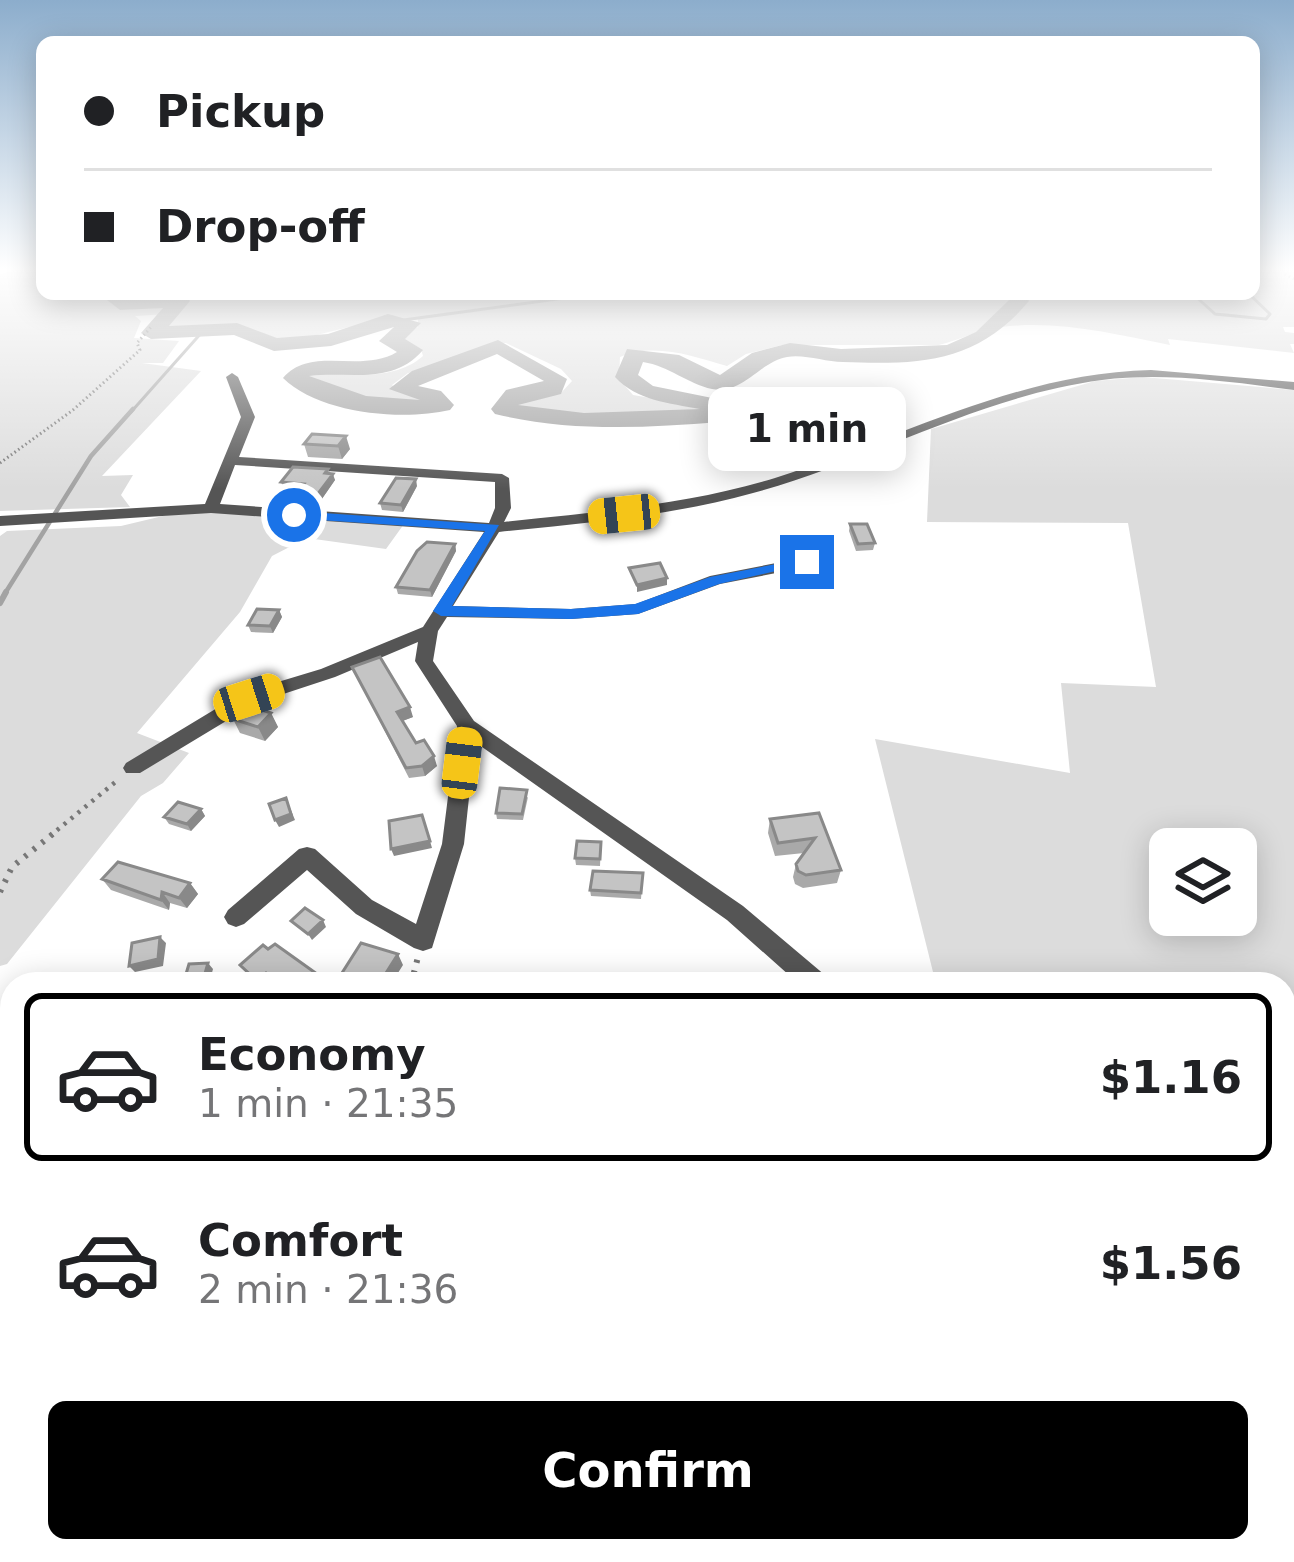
<!DOCTYPE html>
<html lang="en">
<head>
<meta charset="utf-8">
<style>
	:root { --surface:#fff; --page:#f2f2f2; --text:#202124; --muted:#757577; --line:#e0e0e0; --accent:#000 }
	body { margin:0; font-family:"DejaVu Sans",sans-serif; background:var(--page); color:var(--text); height:100vh; display:flex; flex-direction:column; font-size:45px; white-space:nowrap }
	* { box-sizing:border-box; margin:0 }
	p { font-size:39px; color:var(--muted) }
	.icon { flex:none; width:66px; height:66px; fill:none; stroke:currentColor; stroke-width:2; stroke-linecap:round; stroke-linejoin:round }
	.map { position:relative; flex:1; overflow:hidden }
	.sheet { position:absolute; left:0px; top:972px; width:1296px; height:591px; display:flex; flex-direction:column; background:var(--surface); border-radius:36px 36px 0 0; box-shadow:0 6px 30px #0003 }
	.sheet>* { flex:none }
	.guide { position:absolute; left:36px; top:36px; width:1224px; height:264px; border-radius:18px; box-shadow:0 6px 30px #0003; display:grid; align-content:center; height:264px; padding:0 48px; background:var(--surface) }
	.controls { position:absolute; left:1149px; top:828px; display:grid; gap:24px }
	.controls a { display:grid; place-items:center; width:108px; height:108px; border-radius:18px; background:var(--surface); box-shadow:0 6px 30px #0003; font-size:60px }
	.end { position:absolute; width:54px; height:54px; margin:-27px; border:15px solid #1a73e8; background:#fff; box-shadow:0 0 0 6px #fff }
	.from { border-radius:50% }
	.bubble { position:absolute; height:84px; border-radius:18px; background:var(--surface); box-shadow:0 6px 30px #0003; font-size:39px; font-weight:800; line-height:84px; text-align:center }
	.car { position:absolute; width:36px; height:72px; margin:-36px -18px; border-radius:15px; box-shadow:0 0 9px 3px #0007; background:linear-gradient(#f5c518 24%,#345 0 40%,#f5c518 0 76%,#345 0 86%,#f5c518 0) }
	.guide b { display:flex; align-items:center; gap:42px; height:114px; font-size:45px }
	.guide b+b { border-top:3px solid var(--line) }
	.guide i { width:30px; height:30px; background:var(--text) }
	ul { padding:21px 0 0; list-style:none }
	li { display:flex; align-items:center; gap:36px; height:168px; margin:0 24px 18px; padding:0 24px; border:6px solid transparent; border-radius:18px }
	li div { flex:1 }
	li b { display:block; font-size:45px }
	li em { font-style:normal; font-weight:800 }
	li.current { border-color:var(--accent) }
	li>.icon { width:108px; height:108px; stroke-width:1.5 }
	.primary-button { display:flex; gap:24px; margin-top:auto; padding:24px 48px }
	.primary-button a { flex:1; height:138px; border-radius:18px; background:var(--accent); color:#fff; font-size:48px; font-weight:800; line-height:138px; text-align:center }
	.map>svg:first-child { display:block }
</style>
</head>
<body>
<div class="map">
<svg width="1294" height="1562" viewBox="0 0 1294 1562">
	<rect width="100%" height="100%" fill="#fff"/>
	<path fill="#dcdcdc" fill-rule="evenodd" d="M15,270H42V294H515L497,296L516,299L520,294H1254V270H1294V327H1283L1285,332L1294,333V344H1290L1294,353L1168,339L1170,345C1114,334 1058,320 1001,327C978,329 961,340 939,345H782L746,354L727,366C693,356 654,342 620,357L619,379L633,395L710,408L570,420L507,405L526,397L560,394L572,381L561,369L506,343L488,345L445,366L408,373L392,385L399,392L432,401L426,405L382,403L308,380L304,372L309,370C345,375 394,382 423,356L421,349L400,337L418,327V319L390,317L288,342L235,324L162,327L168,314L135,316L141,321L134,338L179,341L163,363H142L201,371L102,476L133,475L121,495L130,507L0,511V274Z
		M1143,377L1294,390V1368L1284,1365V984H936L875,739L1070,773L1061,683L1156,687L1128,523L927,522L931,429L1095,381ZM1170,849H1236V915H1170Z
		M188,510L404,524L386,549L307,538L272,556L240,612L137,733L189,753L163,783L141,796L7,964L0,966V536L7,531L121,526Z
		M9,1058L12,1551H757L758,1562H0V1060Z
		M1284,1405L1294,1408V1562H1062L1060,1551H1284Z"/>
	<g fill="none" stroke-linecap="round" stroke-linejoin="round">
		<path stroke="#a3a3a3" stroke-width="3" d="M1193,294L1215,314L1266,319L1270,314L1249,294
			M180,301L195,294
			M396,321L594,294
			M131,412L203,331"/>
		<path stroke="#a3a3a3" stroke-width="4.5" d="M4,595L91,456L133,409"/>
		<path stroke="#a3a3a3" stroke-width="6" d="M0,603L6,592"/>
		<path stroke="#a3a3a3" stroke-width="8" d="M0,1026L12,1030
			M0,1062L12,1043"/>
		<path fill="#a3a3a3" fill-rule="evenodd" d="M99,294L187,297L190,301L169,326L237,323L277,338L328,334L388,314L421,323L405,339L423,350C392,386 349,371 309,376L366,396L420,400L389,389L412,371L498,340L567,379L561,394L518,405L584,413L700,409C669,403 637,401 615,377L627,349L679,355L720,375L752,353L790,343L841,349L947,345L976,332L1009,300L1005,294H1025L1029,301C977,363 919,365 843,362C825,362 805,354 787,357C759,362 743,395 712,389C688,384 669,366 643,362L638,375L653,386L727,401L732,415L720,422C644,428 569,432 495,414L491,409L506,390L544,381L497,354L418,386L441,391L454,405L450,410C402,421 320,414 283,378C311,345 361,374 397,352L379,341L394,327L331,346L274,351L234,335L151,339L141,333L163,308L120,310Z"/>
		<path stroke="#777" stroke-width="3" stroke-dasharray="1.5 3" stroke-linecap="butt" d="M1285,274L1294,279
			M0,463L73,410L140,350L137,343L151,327"/>
		<path stroke="#777" stroke-width="4.5" stroke-dasharray="3 6" stroke-linecap="butt" d="M50,836L119,779"/>
		<path stroke="#777" stroke-width="6" stroke-dasharray="3 8" stroke-linecap="butt" d="M0,892L12,867L54,833
			M411,984L418,957
			M0,1053L12,1058"/>
		<path stroke="#777" stroke-width="8" stroke-dasharray="4.5 9" stroke-linecap="butt" d="M1284,1303L1294,1312
			M1284,1385L1294,1387
			M203,1562L207,1551"/>
		<path fill="#555" fill-rule="evenodd" d="M1151,370L1294,382V390C1231,382 1165,372 1102,380C979,396 871,461 753,493C670,516 584,523 499,532L453,606L571,609L636,604L710,576L807,557L815,562L807,567L720,584L638,614L571,619L447,617L438,631L433,661L474,721L743,906L826,976L830,984H799L727,920L475,742L464,844L432,948L423,951L414,948L356,914L307,870L244,924L236,927L228,924L224,917L228,910L299,849L307,847L315,849L372,900L416,924L442,844L457,726L415,661L418,642L335,677L256,703L140,773H126L123,768L126,763L242,693L321,669L423,627L484,532L211,513L0,526V516L205,504L241,417L226,377L232,373L238,377L255,417L239,457L502,474L509,478L511,508L504,522C595,512 687,505 775,478C900,439 1016,373 1151,370ZM235,465L495,482V508L489,523L220,504Z
			M995,1551H1033L1035,1562H997Z"/>
	</g>
	<path fill="#a9a9a9" d="M312,434L350,449L342,459L308,457L304,444Z
		M328,469L335,480L317,506L296,505L294,498L299,490L284,489L281,482Z
		M417,486L403,512L382,510L380,503Z
		M850,524L875,543L873,550L856,551L849,531Z
		M455,544L456,551L432,597L398,594L396,587Z
		M279,610L282,617L273,633L251,632L248,625Z
		M352,667L413,717L402,721L416,743L437,766L425,776L409,778Z
		M271,713L278,727L265,741L240,733L233,719Z
		M528,797L523,820L497,819L496,813Z
		M201,809L205,816L191,831L169,824L164,817Z
		M819,813L841,870L837,883L803,888L795,884L793,877L796,864L804,853L775,856L768,833L770,819Z
		M601,842L600,866L576,865L575,858Z
		M643,873L641,899L591,896L590,890Z
		M102,879L190,883L198,894L187,908L170,903L169,910L111,890Z
		M268,949L331,984H257L240,965Z"/>
	<path fill="#898989" d="M346,436L350,449L342,459L338,446Z
		M333,474L335,480L317,506L314,499Z
		M416,479L417,486L403,512L401,505Z
		M455,544L456,551L432,597L430,590Z
		M667,578V585L637,592V585Z
		M279,610L282,617L273,633L270,626Z
		M410,707L413,717L400,722L397,712Z
		M271,713L278,727L265,741L258,727Z
		M434,756L437,766L425,776L422,766Z
		M286,798L295,820L279,827L275,820Z
		M201,809L205,816L191,831L187,824Z
		M430,841L432,848L394,856L391,849Z
		M190,883L198,894L187,908L179,898Z
		M162,892L170,903L169,910L161,900Z
		M323,920L326,927L312,940L308,934Z
		M160,937L166,943L163,966L135,972L129,966Z
		M398,954L403,965L391,984H379Z
		M208,963L213,969L209,984H202Z
		M266,973L273,984H260L257,981Z"/>
	<path fill="#c4c4c4" stroke="#898989" stroke-width="3" d="M312,434L346,436L338,446L304,444Z
		M293,467L328,469L325,473L333,474L314,499L294,498L304,484L281,482Z
		M396,478L416,479L401,505L380,503Z
		M850,524H867L875,543L858,544Z
		M427,542L455,544L430,590L396,587L417,551Z
		M660,563L667,578L637,585L629,568Z
		M257,609L279,610L270,626L248,625Z
		M380,657L410,707L397,712L416,743L424,740L434,756L422,766L406,768L352,667Z
		M247,705L271,713L258,727L233,719Z
		M500,788L527,790L522,814L496,813Z
		M286,798L291,814L275,820L269,804Z
		M178,802L201,809L187,824L164,817Z
		M819,813L841,870L806,875L798,871L796,864L815,838L778,843L770,819Z
		M422,815L430,841L391,849L389,821Z
		M577,841L601,842L600,859L575,858Z
		M118,862L190,883L179,898L162,892L161,900L102,879Z
		M593,871L643,873L641,893L590,890Z
		M305,908L323,920L308,934L291,921Z
		M160,937L158,959L129,966L132,943Z
		M361,943L398,954L379,984H335Z
		M275,944L331,984H279L266,973L257,981L240,965L263,945L268,949Z
		M208,963L202,984H183L189,964Z"/>
	<linearGradient id="sky" x2="0" y2="1"><stop stop-color="#8cadcc"/><stop offset="0.55" stop-color="#fff"/><stop offset="1" stop-color="#fff" stop-opacity="0"/></linearGradient>
	<rect width="1294" height="489" fill="url(#sky)"/>
	<path fill="#1a73e8" d="M294,511L499,525L452,606L571,609L635,604L710,577L807,558L815,562L719,584L638,614L571,619L441,616L433,611L485,531L289,518Z"/>
</svg>
<div class="controls">
<a><svg class="icon" aria-label="layers" viewBox="0 0 24 24"><path d="M12 4l9 5-9 5-9-5zM3 14l9 5 9-5"/></svg></a>
</div>
<i class="end from" style="left:294px;top:515px"></i>
<i class="end" style="left:807px;top:562px"></i>
<div class="bubble" style="left:708px;top:387px;width:198px">1 min</div>
<i class="car" style="left:624px;top:514px;rotate:264deg"></i>
<i class="car" style="left:249px;top:698px;rotate:72deg"></i>
<i class="car" style="left:462px;top:763px;rotate:7deg"></i>
<div class="guide">
<b><i class="from"></i>Pickup</b>
<b><i></i>Drop-off</b>
</div>
<section class="sheet">
<ul>
<li class="current"><svg class="icon" aria-label="car" viewBox="0 0 24 24"><path d="M5 17H2v-5l4-1 3-4h7l3 4 3 1v5h-3M9 17h6M6 11h13"/><circle cx="7" cy="17" r="2"/><circle cx="17" cy="17" r="2"/></svg><div><b>Economy</b><p>1 min · 21:35</p></div><em>$1.16</em></li>
<li><svg class="icon" aria-label="car" viewBox="0 0 24 24"><path d="M5 17H2v-5l4-1 3-4h7l3 4 3 1v5h-3M9 17h6M6 11h13"/><circle cx="7" cy="17" r="2"/><circle cx="17" cy="17" r="2"/></svg><div><b>Comfort</b><p>2 min · 21:36</p></div><em>$1.56</em></li>
</ul>
<div class="primary-button"><a>Confirm</a></div>
</section>
</div>
</body>
</html>
